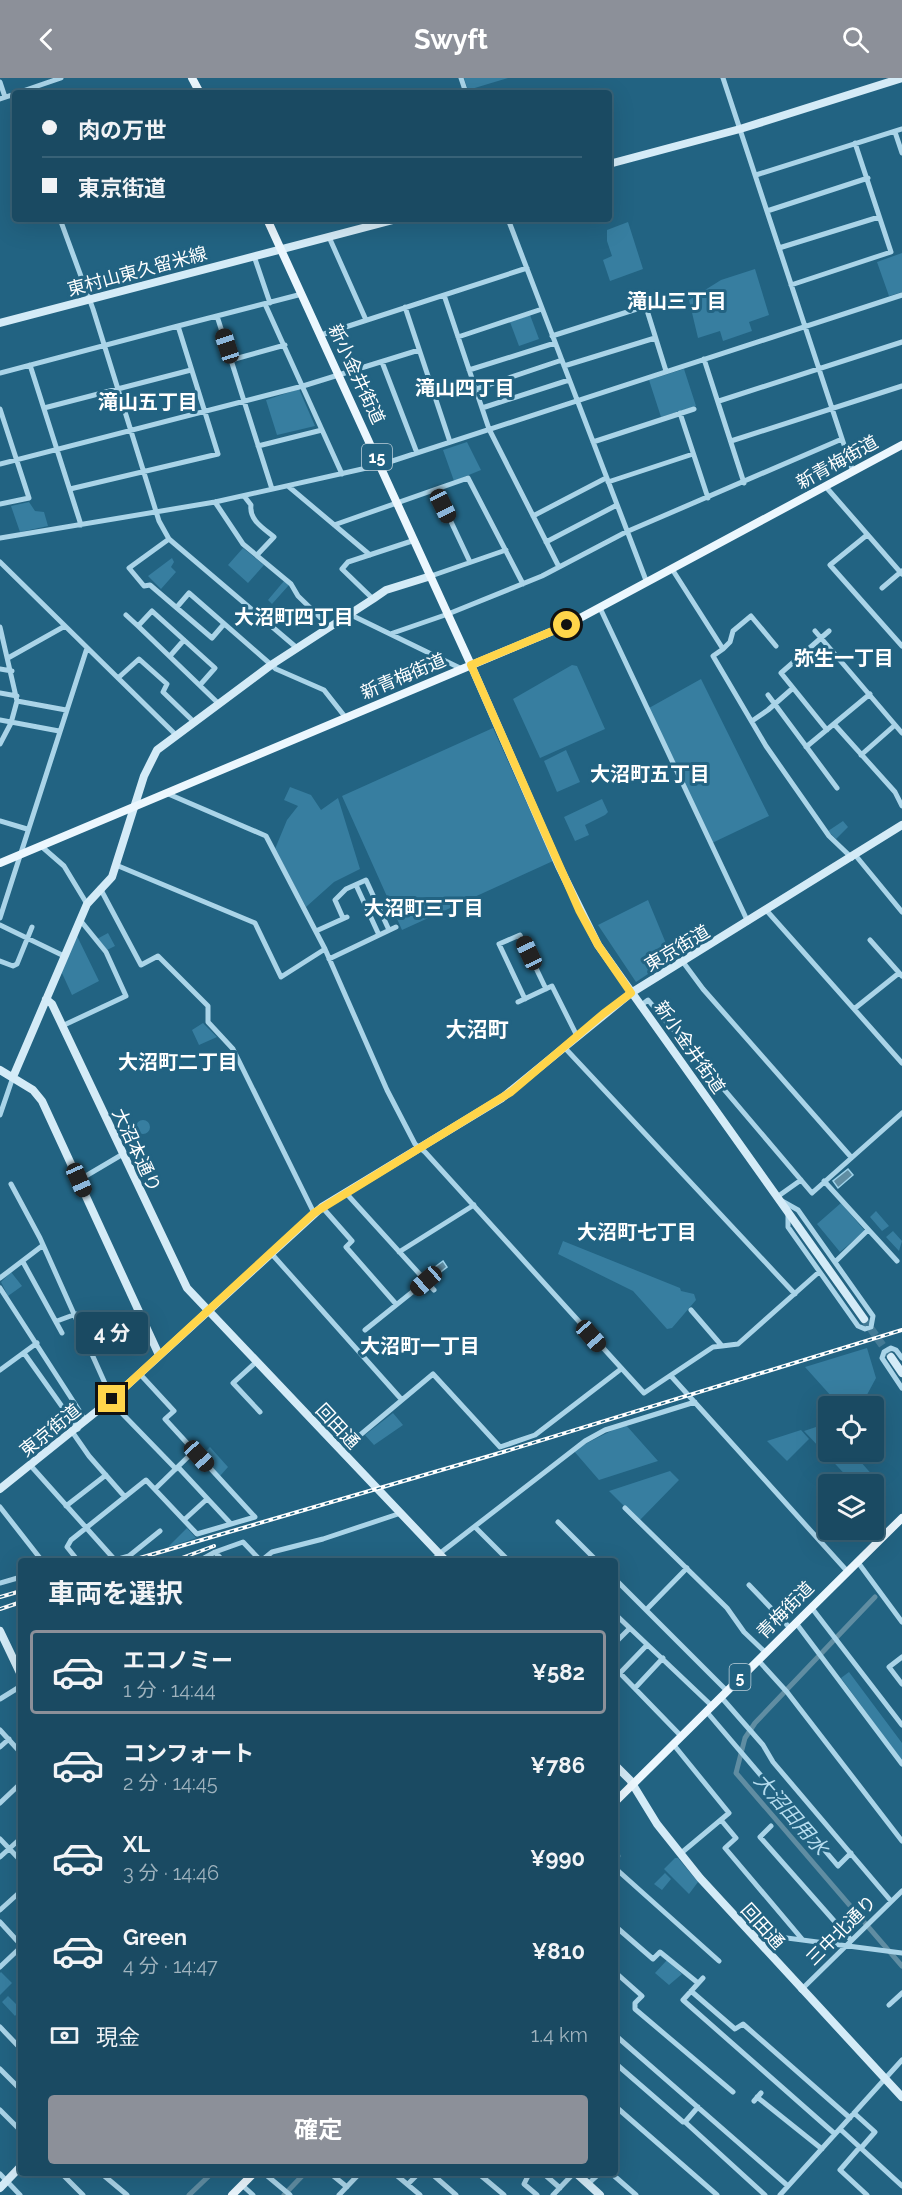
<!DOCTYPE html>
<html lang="ja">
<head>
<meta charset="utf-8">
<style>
	:root { --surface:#1a4a62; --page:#27546b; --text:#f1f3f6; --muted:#9fb3be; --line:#386277; --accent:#8c9099 }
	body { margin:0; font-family:Raleway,"Noto Sans JP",sans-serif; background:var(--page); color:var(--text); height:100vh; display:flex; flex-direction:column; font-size:22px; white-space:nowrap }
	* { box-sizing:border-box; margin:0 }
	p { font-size:20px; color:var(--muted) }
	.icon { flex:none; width:33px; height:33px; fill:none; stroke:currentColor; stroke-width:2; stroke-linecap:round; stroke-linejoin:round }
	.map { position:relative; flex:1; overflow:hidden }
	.panel { position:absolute; left:18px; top:1480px; width:600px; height:618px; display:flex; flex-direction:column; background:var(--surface); border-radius:6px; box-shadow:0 6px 24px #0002,0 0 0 2px var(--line) }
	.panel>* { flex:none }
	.hud { position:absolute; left:12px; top:12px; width:600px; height:132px; border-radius:6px; box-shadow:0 6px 24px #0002,0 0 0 2px var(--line); display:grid; align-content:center; height:132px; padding:0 30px; background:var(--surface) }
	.controls { position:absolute; left:818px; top:1318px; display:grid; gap:12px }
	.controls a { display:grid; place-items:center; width:66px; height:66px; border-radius:6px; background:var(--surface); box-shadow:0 6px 24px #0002,0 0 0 2px var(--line); font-size:30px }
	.end { position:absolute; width:27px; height:27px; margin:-14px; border:8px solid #ffd54a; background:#111; box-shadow:0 0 0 3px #111 }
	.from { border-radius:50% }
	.bubble { position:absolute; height:42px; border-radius:6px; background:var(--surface); box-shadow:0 6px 24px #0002,0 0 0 2px var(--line); font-size:20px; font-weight:700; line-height:42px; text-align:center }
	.car { position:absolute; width:18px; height:36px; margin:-18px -9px; border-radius:8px; box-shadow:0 0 4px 2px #0007; background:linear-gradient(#222 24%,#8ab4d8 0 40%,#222 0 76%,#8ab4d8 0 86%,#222 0) }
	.hud b { display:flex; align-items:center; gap:21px; height:57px; font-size:22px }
	.hud b+b { border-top:2px solid var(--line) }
	.hud i { width:15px; height:15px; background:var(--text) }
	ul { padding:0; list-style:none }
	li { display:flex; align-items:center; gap:18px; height:84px; margin:0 12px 9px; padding:0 18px; border:3px solid transparent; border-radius:6px }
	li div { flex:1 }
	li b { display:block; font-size:22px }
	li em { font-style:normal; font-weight:700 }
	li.on { border-color:var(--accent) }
	li>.icon { width:54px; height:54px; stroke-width:1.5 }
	h2 { padding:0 30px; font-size:27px; line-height:72px }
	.pay { display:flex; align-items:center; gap:15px; height:66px; padding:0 30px; font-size:22px }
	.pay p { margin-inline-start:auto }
	.cta { display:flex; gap:12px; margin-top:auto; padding:12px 30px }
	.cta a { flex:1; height:69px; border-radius:6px; background:var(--accent); color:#fff; font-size:24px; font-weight:700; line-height:69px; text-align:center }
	header { display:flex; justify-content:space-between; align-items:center; height:78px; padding:0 30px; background:var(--accent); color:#fff; font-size:27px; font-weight:700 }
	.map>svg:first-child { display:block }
</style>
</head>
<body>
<header><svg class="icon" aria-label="back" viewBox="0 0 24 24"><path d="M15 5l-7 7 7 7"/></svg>Swyft<svg class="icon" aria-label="search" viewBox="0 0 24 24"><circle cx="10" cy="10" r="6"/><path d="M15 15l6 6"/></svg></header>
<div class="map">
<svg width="902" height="2117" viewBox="0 0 902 2117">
	<rect width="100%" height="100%" fill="#226382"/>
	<path fill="#377ea0" d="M464,0H508L468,12Z
		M628,144L643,191L610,203L603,182L612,178L607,163V152Z
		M902,175V214L889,218L877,184Z
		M755,191L769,237L749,244L752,253L723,263L720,253L698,260L689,222L721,202Z
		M530,237L539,261L519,268L510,244Z
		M684,291L696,328L661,339L649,302Z
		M299,311L315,348L277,357L266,322Z
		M467,364L481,392L454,403L443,372Z
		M29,424L35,433L44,434L48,448L20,454L11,428Z
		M243,470L264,487L248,505L228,487Z
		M172,480L174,484L171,489L176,494L161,511L148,498Z
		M284,503L289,507L272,526L268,522Z
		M572,587L577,588L605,651L540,680L513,621Z
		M701,601L769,738L712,765L649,630Z
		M493,650L553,783L402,852L342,718Z
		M566,672L580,704L557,714L544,683Z
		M290,709L311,717L321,732L338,720L360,791L334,804L306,829L275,771L287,742L298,728L284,722Z
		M602,721L608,734L605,737L585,747L589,757L575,763L564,739Z
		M843,743L848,749L836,761L828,753Z
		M648,822L672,880L636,904L598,847Z
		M108,855L115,868L107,872L97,861Z
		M77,858L99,903L72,917L61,893Z
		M203,945L217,959L199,967L192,952Z
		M136 1049a7 7 0 1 1 14 0a7 7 0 1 1-14 0Z
		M841,1125L865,1153L840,1174L817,1146Z
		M876,1133L889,1148L882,1153L870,1139Z
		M893,1153L902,1163L899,1173L886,1159Z
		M563,1163L680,1210L681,1213L694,1216L696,1222L672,1250L667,1251L633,1213L558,1176Z
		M11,1194L22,1208L8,1218L1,1204Z
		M867,1270L876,1300L862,1326L841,1329L805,1289Z
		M393,1335L403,1347L374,1367L365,1357Z
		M828,1345V1374H852L875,1400L867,1407H855L804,1353Z
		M625,1346L658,1383L599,1402L573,1372Z
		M801,1352L809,1361L787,1383L767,1363Z
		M210,1369L228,1389L220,1398L203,1380V1376Z
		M670,1393L679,1402L639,1443L609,1413Z
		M187,1450L196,1460L169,1469V1468Z
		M849,1594L902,1665V1683L841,1600Z
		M675,1780H678L698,1804L689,1816L664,1791Z
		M665,1795L671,1801L662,1812L654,1806Z
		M667,1882L682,1896L669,1907L655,1895Z
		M1,1894L12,1905L0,1917V1895Z
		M8,1918L21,1931L15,1938L2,1924Z"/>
	<path fill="#608da2" stroke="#9ed2e9" stroke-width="1.5" d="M848,1091L853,1097L838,1110L833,1103Z
		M443,1183L447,1189L432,1201L427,1195Z"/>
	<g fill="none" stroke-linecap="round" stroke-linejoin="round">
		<path stroke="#9ed2e9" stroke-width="1.5" d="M427,1484L436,1477"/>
		<path stroke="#608da2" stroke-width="5" d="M875,1519L755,1645L745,1660L736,1695L902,1888
			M615,1774L618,1778L615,1781
			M189,2117L211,2096
			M284,2117L304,2096"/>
		<path stroke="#437a95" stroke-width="8" stroke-dasharray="8 4" stroke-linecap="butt" d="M864,1241L890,1278"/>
		<path stroke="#aad4e8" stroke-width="5" d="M461,0L466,15
			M723,0L853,394
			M0,4L5,19
			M17,15L61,0
			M0,21L15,16
			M895,54L902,75
			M756,97L902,51
			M767,133L868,100
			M60,141L93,231L159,443L169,461L297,570
			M508,141L647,505
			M329,159L366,242
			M779,170L879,139
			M254,178L270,225
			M791,207L891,174L855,65
			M444,217L489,351L559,489
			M265,226L342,396
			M405,229L450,364
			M646,229L666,293
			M217,238L272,411
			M178,248L302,216
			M321,257L527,190
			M552,258L665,222
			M458,259L542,231
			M704,281L744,405
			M231,282L285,267
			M382,284L417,375
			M30,287L81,447
			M564,288L655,260
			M469,292L555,265
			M0,295L178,248L218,376L70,411
			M476,311L562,282
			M719,323L902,264
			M44,330L191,292
			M482,330L569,302
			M0,331L29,420L0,426
			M680,335L708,420
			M731,363L902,308
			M593,364L694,331
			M258,368L322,352
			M0,386L303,308L419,272
			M608,404L693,376
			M288,408L370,477
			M826,409L902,496
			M436,412L470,484
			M244,418L251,427C249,442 263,450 274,459L257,477
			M215,424L243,466L291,506L298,518L330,549
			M533,438L606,400
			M334,447L468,400L523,506
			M867,457L830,487L902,568
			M0,460L215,424L380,387L902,217
			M169,461L129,490L144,508L150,507L212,560L224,546
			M546,464L617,427
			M0,484L176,657
			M672,491L723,571L713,578L766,668L829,758L852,780
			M431,498L506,472
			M882,510L902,493
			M373,521L342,491L348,484L415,462
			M177,529L189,515L276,591L324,612L346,640
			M600,530L748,844
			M349,536L462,591
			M126,537L138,548
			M0,549L17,623L11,645L0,666
			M815,553L902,655
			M393,555L448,536L542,498L626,454L842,361
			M723,571L730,564L733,553L751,538L776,568
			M170,578L184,562
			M8,580L65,548
			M0,591L12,593
			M118,600L139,581L167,606L163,614L194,644
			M200,607L215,590L152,533L138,548L219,626
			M0,615L17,618
			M768,617L837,710
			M17,623L66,632
			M0,642L59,653
			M752,643L768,632L793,610
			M834,646L895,714L902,728
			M827,652L781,595L829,553
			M806,669L870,616
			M861,677L895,647
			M166,715L266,758L325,871L387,1012L415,1066L425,1074L644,1315L713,1269L722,1268
			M0,743L27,751
			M41,768L64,788L87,826
			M856,778L902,834
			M116,787L255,845L281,899L325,871
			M356,807L379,857
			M100,810L141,887L158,878L208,928V944L233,971L314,1135
			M767,833L902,985
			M0,840L87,570
			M343,840L335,822L346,811L366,802L389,852
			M0,847L64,878
			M316,853L347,839
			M870,862L902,898
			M329,881L396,849
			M0,883L13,888L17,886L32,849
			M683,884L703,911L851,1079
			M525,921L499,866L520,857L546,911
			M518,924L552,908L577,958
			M640,928L648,922L812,1115L902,1035
			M854,931L899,895
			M62,948L126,918L106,874L80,842
			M564,969L795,1216
			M0,1037L13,999
			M79,1102L123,1076
			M824,1103L897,1183
			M11,1106L40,1160L112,1321
			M345,1114L434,1212
			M777,1119L801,1102
			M782,1123L798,1132L873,1238L871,1249L865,1251L858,1248L788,1149V1134
			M322,1129L352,1163L346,1169L396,1226
			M270,1174L402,1322
			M399,1174L474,1127
			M23,1184L62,1255
			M835,1184L867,1153
			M0,1200L42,1168
			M0,1210L86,1343
			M691,1232L722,1268L738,1266L819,1194
			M57,1243L76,1236
			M365,1252L426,1203
			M24,1275L78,1351
			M902,1280L896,1272L891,1270L884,1274L882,1280L902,1310
			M256,1284L233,1305L260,1334
			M0,1292L37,1265
			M671,1298L847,1493
			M110,1323L176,1391
			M73,1355L89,1378L125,1419
			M341,1373L433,1296L500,1369L535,1357L621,1291
			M31,1388L115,1482L129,1478L160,1453
			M178,1389L231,1446
			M155,1411L194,1373
			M66,1428L106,1397
			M0,1429L43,1484
			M625,1430L727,1530L744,1554L766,1575
			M184,1442L207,1421
			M558,1444L598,1484
			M475,1449L510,1484
			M215,1474L243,1464L261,1483L272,1474L323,1461L401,1435
			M439,1476L585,1363L605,1352L695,1324
			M857,1483L902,1544
			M70,1484L75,1479L67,1469L71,1462L146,1402L197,1456L255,1439L165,1341L174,1333L139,1295
			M197,1484L215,1474L224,1484
			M615,1501L727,1613
			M0,1505L21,1499
			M749,1507L790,1550
			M811,1529L902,1647
			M646,1532L687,1490
			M615,1536L712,1628
			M796,1545L902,1686
			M615,1565L629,1551
			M902,1579L889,1589L902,1606
			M758,1582L787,1614L902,1763
			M615,1590L681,1658
			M620,1595L647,1567
			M635,1610L663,1580
			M721,1619L763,1667L773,1684L891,1823
			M0,1621L21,1608
			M706,1633L838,1788L851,1775
			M0,1652L21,1675
			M673,1666L729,1735L680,1776
			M0,1669L9,1661
			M0,1725L21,1705
			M721,1742L736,1760L725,1770L802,1861
			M771,1748L760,1759L851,1862
			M0,1761L21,1783
			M0,1779L21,1760
			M615,1790L719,1883
			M0,1832L21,1813
			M0,1844L21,1867
			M615,1848L653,1881L660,1874L698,1905
			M749,1855L902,1875
			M0,1889L21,1869
			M615,1894L642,1918L635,1925V1931L733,2014
			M703,1900L683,1922L835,2056
			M801,1912L902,1813
			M691,1913L735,1951L743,1946L850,2040
			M889,1927L902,1915
			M0,1949L21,1971
			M615,1957L788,2108
			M615,1985L683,2044H685L765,2117
			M0,1991L21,2012
			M757,2019L822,2071
			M754,2023L761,2015
			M615,2028L717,2117
			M0,2032L21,2053
			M854,2035L875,2054L861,2070
			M685,2044L698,2029
			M840,2051L902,2108
			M860,2069L840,2092L867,2117
			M0,2096L20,2117
			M62,2096L83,2117
			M102,2096L127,2117
			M265,2096L290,2117
			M331,2096L347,2109
			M395,2096L420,2117
			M432,2096L456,2117
			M479,2096L504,2117
			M529,2096L524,2106L537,2117
			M544,2096L560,2110
			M612,2096L636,2117
			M408,2106L418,2096
			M588,2106L599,2096
			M242,2107L253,2117
			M339,2117L359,2096
			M553,2117L573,2096
			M780,2117L902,1982"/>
		<path stroke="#d4ebf7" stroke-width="8" d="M609,86L740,51L902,0
			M0,245L397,141
			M471,587L559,788L598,867L864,1241
			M46,921L52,926L187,1210L447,1484
			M0,992L33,1012L42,1023L159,1277
			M13,999L87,826L112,799L144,698L157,672L271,587L373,521L386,512L431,498
			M891,1279L902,1295
			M0,1411L112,1321L322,1129L502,1020L631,915L902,747
			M0,1553L21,1597
			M615,1687L630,1702L657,1746L700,1800L902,2019
			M577,2096L600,2117
			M0,2110L21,2088"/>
		<path stroke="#ecf7fe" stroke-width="8" d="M192,0L200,15
			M267,141L471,587
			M0,785L567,547L902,367
			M615,1724L902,1440
			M232,2117L253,2096"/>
		<defs>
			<path id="rail" d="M126,1484L503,1374L902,1252
				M171,1484L214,1468
				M0,1519L21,1513
				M0,1531L21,1524"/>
		</defs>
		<use href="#rail" stroke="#fff" stroke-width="4"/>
		<use href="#rail" stroke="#226382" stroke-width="1.5" stroke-dasharray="4.5" stroke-linecap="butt"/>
	</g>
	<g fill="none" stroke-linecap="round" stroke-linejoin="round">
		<path stroke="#ffd54a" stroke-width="8" d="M112,1321L314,1135L511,1014L603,936L631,915L598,867L579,832L471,587L567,547"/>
	</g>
	<g text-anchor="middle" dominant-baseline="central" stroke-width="6" stroke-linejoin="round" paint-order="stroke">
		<g fill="#226382" stroke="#bdd0da" stroke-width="1.5">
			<rect x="362" y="366" width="30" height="26" rx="4.5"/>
			<rect x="729.5" y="1586" width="21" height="26" rx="4.5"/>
		</g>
		<g font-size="16" font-weight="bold" fill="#fff">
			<text x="377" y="379">15</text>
			<text x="740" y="1599">5</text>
		</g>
		<g font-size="18" fill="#fff" stroke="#226382">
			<text transform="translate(137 193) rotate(-15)">東村山東久留米線</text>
			<text transform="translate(357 296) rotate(65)">新小金井街道</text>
			<text transform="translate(837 384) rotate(-29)">新青梅街道</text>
			<text transform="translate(403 598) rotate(-23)">新青梅街道</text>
			<text transform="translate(677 870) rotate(-31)">東京街道</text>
			<text transform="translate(690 969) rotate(55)">新小金井街道</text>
			<text transform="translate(137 1072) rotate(65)">大沼本通り</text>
			<text transform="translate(338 1348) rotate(47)">回田通</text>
			<text transform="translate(50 1352) rotate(-39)">東京街道</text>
			<text transform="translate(785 1532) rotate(-45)">青梅街道</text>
			<text transform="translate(763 1848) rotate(48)">回田通</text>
			<text transform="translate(841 1852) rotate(-45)">三中北通り</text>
		</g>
		<g font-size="20" font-weight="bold" fill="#fff" stroke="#226382">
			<text x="677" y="223">滝山三丁目</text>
			<text x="465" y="310">滝山四丁目</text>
			<text x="148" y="324">滝山五丁目</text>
			<text x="294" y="539">大沼町四丁目</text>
			<text x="844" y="580">弥生一丁目</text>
			<text x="650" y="696">大沼町五丁目</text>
			<text x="424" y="830">大沼町三丁目</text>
			<text x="178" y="984">大沼町二丁目</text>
			<text x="637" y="1154">大沼町七丁目</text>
			<text x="420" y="1268">大沼町一丁目</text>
		</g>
		<g font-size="20" font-style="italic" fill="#b6ddef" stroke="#226382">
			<text transform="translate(791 1736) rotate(49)">大沼田用水</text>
		</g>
		<g font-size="21" font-weight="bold" fill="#fff" stroke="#226382">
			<text x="477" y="951">大沼町</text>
		</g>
	</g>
</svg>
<div class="controls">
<a><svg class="icon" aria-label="locate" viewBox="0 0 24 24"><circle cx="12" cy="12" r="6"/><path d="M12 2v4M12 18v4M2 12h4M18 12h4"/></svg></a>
<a><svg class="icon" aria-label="layers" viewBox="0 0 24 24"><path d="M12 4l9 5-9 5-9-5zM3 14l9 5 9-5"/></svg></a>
</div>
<i class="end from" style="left:567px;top:547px"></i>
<i class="end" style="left:112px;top:1321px"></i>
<div class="bubble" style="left:76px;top:1234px;width:72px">4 分</div>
<i class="car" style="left:227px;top:268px;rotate:342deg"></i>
<i class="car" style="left:443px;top:428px;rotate:154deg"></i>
<i class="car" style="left:529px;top:875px;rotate:335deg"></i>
<i class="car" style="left:79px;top:1102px;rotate:156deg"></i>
<i class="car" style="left:426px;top:1203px;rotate:229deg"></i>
<i class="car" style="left:591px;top:1258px;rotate:139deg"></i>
<i class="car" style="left:199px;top:1378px;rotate:138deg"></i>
<div class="hud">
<b><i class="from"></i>肉の万世</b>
<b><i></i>東京街道</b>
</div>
<section class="panel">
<h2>車両を選択</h2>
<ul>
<li class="on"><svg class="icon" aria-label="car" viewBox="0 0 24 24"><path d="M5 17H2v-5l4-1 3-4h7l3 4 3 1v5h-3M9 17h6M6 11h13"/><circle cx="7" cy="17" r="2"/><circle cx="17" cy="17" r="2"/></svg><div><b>エコノミー</b><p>1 分 · 14:44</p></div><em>¥582</em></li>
<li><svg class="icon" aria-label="car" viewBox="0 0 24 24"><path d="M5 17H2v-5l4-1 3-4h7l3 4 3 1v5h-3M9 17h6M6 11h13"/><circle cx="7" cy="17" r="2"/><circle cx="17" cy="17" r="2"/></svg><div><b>コンフォート</b><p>2 分 · 14:45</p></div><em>¥786</em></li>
<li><svg class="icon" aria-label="car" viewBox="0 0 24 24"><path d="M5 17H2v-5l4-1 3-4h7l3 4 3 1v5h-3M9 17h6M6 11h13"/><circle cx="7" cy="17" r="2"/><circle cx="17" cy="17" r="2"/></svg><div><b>XL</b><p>3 分 · 14:46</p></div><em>¥990</em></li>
<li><svg class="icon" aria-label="car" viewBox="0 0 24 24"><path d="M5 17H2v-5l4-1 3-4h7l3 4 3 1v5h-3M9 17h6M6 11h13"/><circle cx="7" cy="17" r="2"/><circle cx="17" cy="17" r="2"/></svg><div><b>Green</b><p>4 分 · 14:47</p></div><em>¥810</em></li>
</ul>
<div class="pay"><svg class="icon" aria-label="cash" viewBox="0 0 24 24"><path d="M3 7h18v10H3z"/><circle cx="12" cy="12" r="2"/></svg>現金<p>1.4 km</p></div>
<div class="cta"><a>確定</a></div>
</section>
</div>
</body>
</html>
